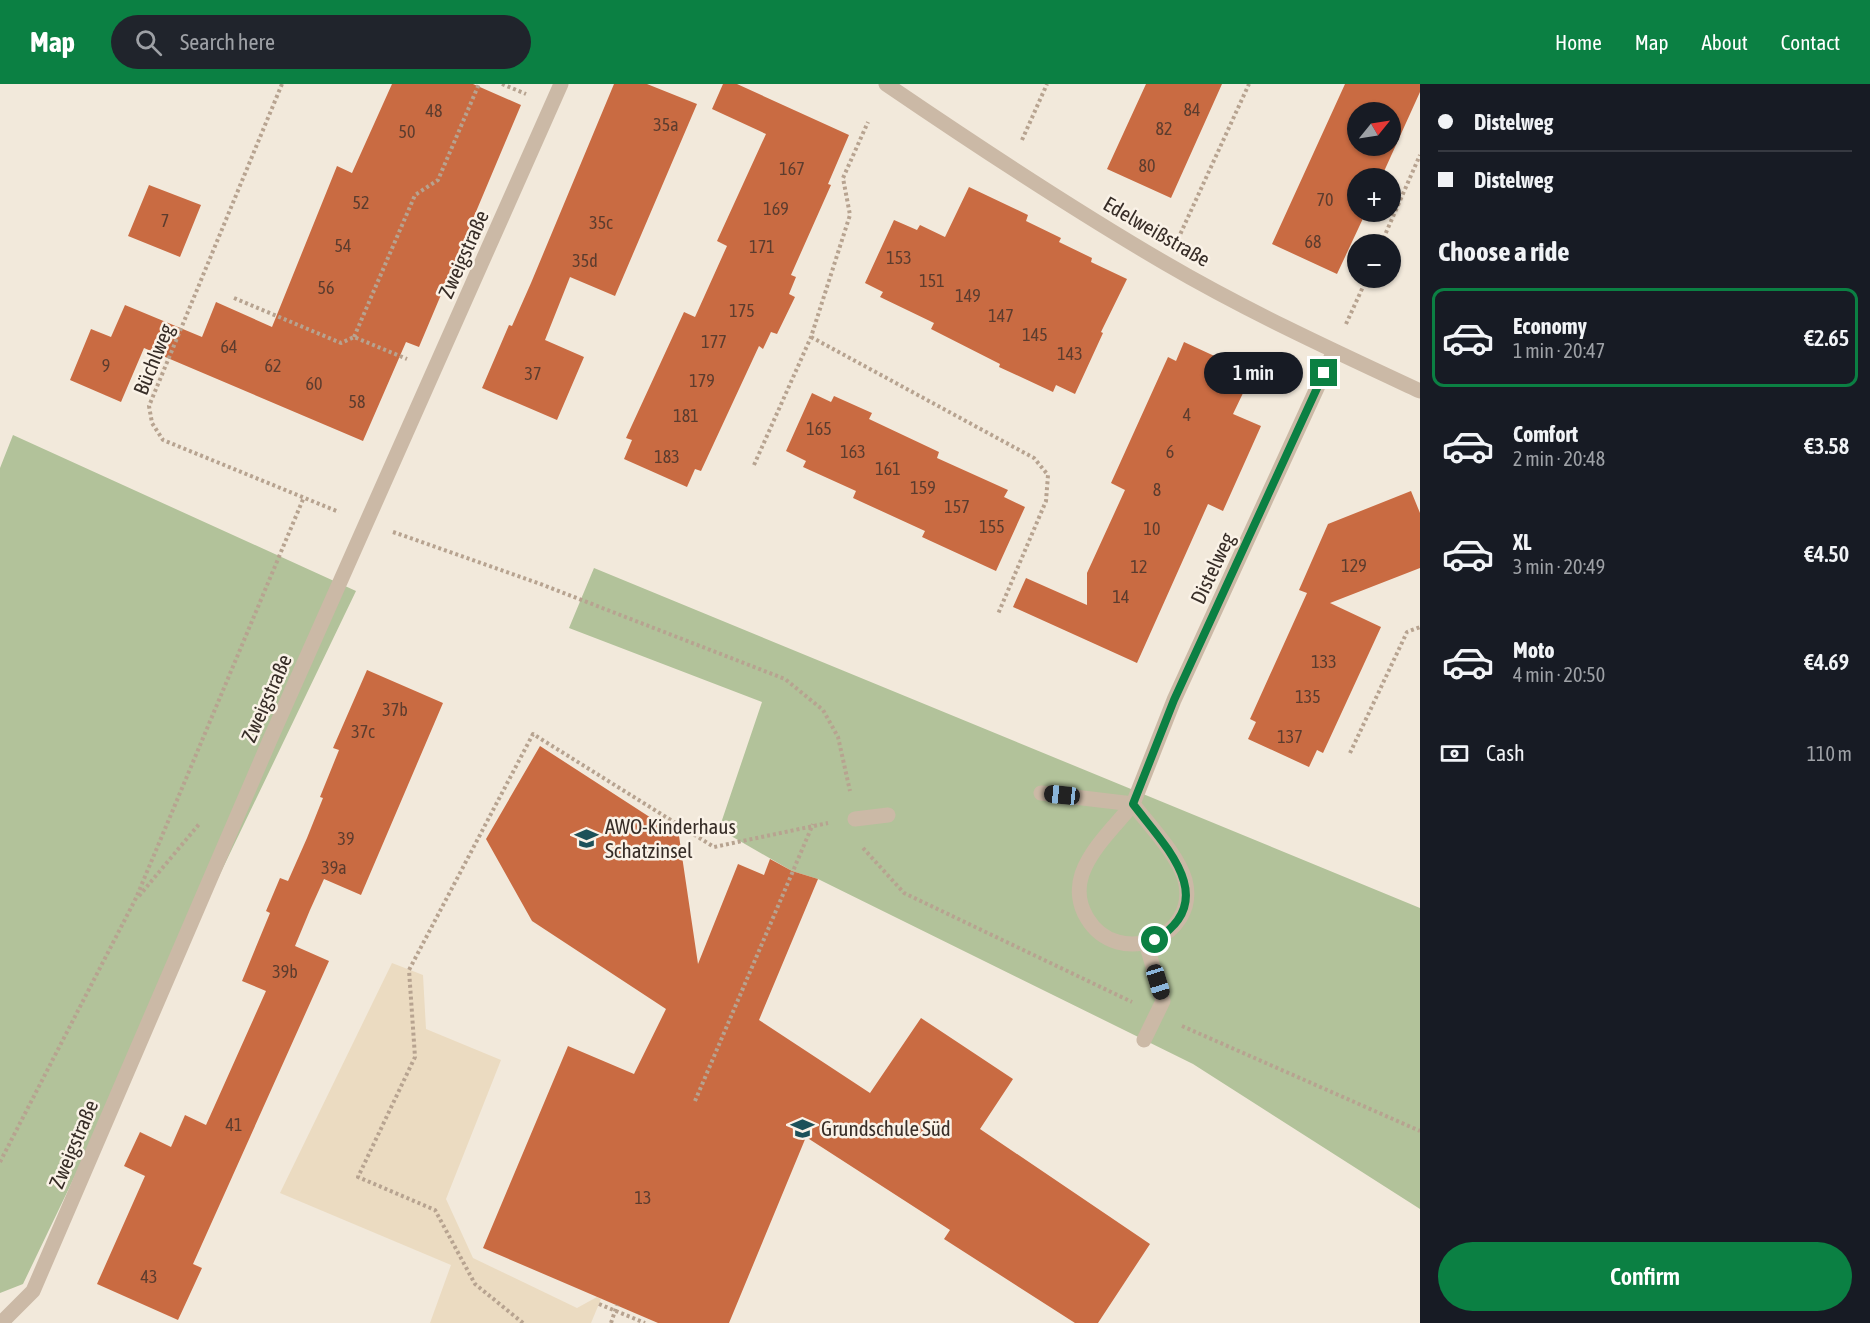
<!DOCTYPE html>
<html lang="en">
<head>
<meta charset="utf-8">
<style>
	:root { --surface:#171b24; --page:#20242c; --text:#f1f3f6; --muted:#9ea1a6; --line:#363941; --accent:#0b8043 }
	body { margin:0; font-family:"Asap Condensed",sans-serif; background:var(--page); color:var(--text); height:100vh; display:flex; flex-direction:column; font-size:22px; white-space:nowrap }
	* { box-sizing:border-box; margin:0 }
	p { font-size:20px; color:var(--muted) }
	.icon { flex:none; width:33px; height:33px; fill:none; stroke:currentColor; stroke-width:2; stroke-linecap:round; stroke-linejoin:round }
	.map { position:relative; flex:1; overflow:hidden }
	.side { display:flex; flex-direction:column; background:var(--surface); width:450px }
	.side>* { flex:none }
	.top-card { display:grid; align-content:center; height:132px; padding:0 18px; background:var(--surface) }
	.needle { width:39px; rotate:60deg }
	.buttons { position:absolute; left:1347px; top:18px; display:grid; gap:12px }
	.buttons a { display:grid; place-items:center; width:54px; height:54px; border-radius:50%; background:var(--surface); box-shadow:0 2px 4px #0004; font-size:30px }
	.end { position:absolute; width:27px; height:27px; margin:-14px; border:8px solid #0b8043; background:#fff; box-shadow:0 0 0 3px #fff }
	.from { border-radius:50% }
	.bubble { position:absolute; height:42px; border-radius:21px; background:var(--surface); box-shadow:0 2px 4px #0004; font-size:20px; font-weight:600; line-height:42px; text-align:center }
	.car { position:absolute; width:18px; height:36px; margin:-18px -9px; border-radius:8px; box-shadow:0 0 4px 2px #0007; background:linear-gradient(#222 24%,#8ab4d8 0 40%,#222 0 76%,#8ab4d8 0 86%,#222 0) }
	.top-card b { display:flex; align-items:center; gap:21px; height:57px; font-size:22px }
	.top-card b+b { border-top:2px solid var(--line) }
	.top-card i { width:15px; height:15px; background:var(--text) }
	ul { padding:0; list-style:none }
	li { display:flex; align-items:center; gap:18px; height:99px; margin:0 12px 9px; padding:0 6px; border:3px solid transparent; border-radius:12px }
	li div { flex:1 }
	li b { display:block; font-size:22px }
	li em { font-style:normal; font-weight:600 }
	li.active { border-color:var(--accent) }
	li>.icon { width:54px; height:54px; stroke-width:1.5 }
	h2 { padding:0 18px; font-size:27px; line-height:72px }
	.pay { display:flex; align-items:center; gap:15px; height:66px; padding:0 18px; font-size:22px }
	.pay p { margin-inline-start:auto }
	.action { display:flex; gap:12px; margin-top:auto; padding:12px 18px }
	.action a { flex:1; height:69px; border-radius:36px; background:var(--accent); color:#fff; font-size:24px; font-weight:600; line-height:69px; text-align:center }
	header { display:flex; align-items:center; gap:36px; box-sizing:border-box; height:84px; padding:0 30px; background:var(--accent); color:#fff }
	header strong { font-size:28px }
	nav { display:flex; gap:33px; margin-inline-start:auto; font-size:21px }
	.search { width:420px; height:54px; background:var(--page); display:flex; align-items:center; gap:15px; box-sizing:border-box; padding:0 21px; border-radius:33px; color:var(--muted); font-size:22px }
	main { display:flex; flex:1; min-height:0 }
	.map>svg:first-child { display:block }
</style>
</head>
<body>
<header>
<strong>Map</strong>
<div class="search"><svg class="icon" aria-label="search" viewBox="0 0 24 24"><circle cx="10" cy="10" r="6"/><path d="M15 15l6 6"/></svg>Search here</div>
<nav><a>Home</a><a>Map</a><a>About</a><a>Contact</a></nav>
</header>
<main>
<div class="map">
<svg width="1420" height="1239" viewBox="0 0 1420 1239">
	<rect width="100%" height="100%" fill="#f2e9db"/>
	<path fill="#b2c29a" d="M13,351L356,507L23,1200L0,1209V384Z
		M594,484L1420,824V1125L1193,980L818,795L792,787L719,745L762,618L569,544Z"/>
	<path fill="#ebdbc1" d="M392,879L423,891L426,945L501,976L446,1115L473,1174L577,1224L597,1213L601,1215L591,1239H430L451,1181L280,1109Z"/>
	<path fill="#c96b42" fill-rule="evenodd" d="M392,0H473L521,21L419,263L406,258L363,357L144,264L121,318L70,296L91,245L111,253L125,221L202,253L216,218L272,243L337,82L352,89Z
		M614,0H647L697,20L615,212L570,193L545,256L584,273L557,336L482,304L509,241L512,242L531,199Z
		M723,0H737L849,51L828,100L831,101L791,191L796,193L789,210L795,213L777,250L771,248L763,265L759,262L701,387L695,385L687,403L624,375L632,356L626,354L684,228L695,233L727,162L717,157L766,50L712,25Z
		M1146,0H1222L1171,114L1107,85Z
		M1345,0H1420V8L1381,94H1358V128H1366L1337,190L1272,160ZM1358,28H1390V62H1358Z
		M149,101L201,121L180,173L128,152Z
		M969,103L1028,131L1026,137L1061,154L1059,158L1092,174L1091,178L1127,195L1101,248L1103,249L1075,310L1056,301L1053,308L999,283L1000,280L931,245L934,239L880,213L883,208L865,199L894,136L917,146L920,141L945,153Z
		M1184,258L1247,287L1239,304L1244,307L1233,330L1261,342L1223,427L1208,420L1137,579L1013,523L1026,494L1087,521V489L1125,406L1111,399L1168,273L1176,277Z
		M812,309L831,318L834,312L872,329L869,335L939,368L937,374L1008,406L1004,413L1025,423L996,487L922,453L925,447L853,414L856,407L803,383L806,377L786,367Z
		M1411,407L1420,429V484L1330,519L1381,543L1323,669L1317,666L1309,683L1248,655L1256,638L1250,635L1307,509L1299,506L1328,440Z
		M367,586L443,619L361,811L324,795L310,826L295,862L329,877L193,1180L202,1184L178,1236L97,1200L145,1092L124,1082L140,1048L171,1063L185,1031L206,1041L266,907L242,897L270,829L266,827L280,794L288,797L307,754L323,714L320,713L339,666L333,664Z
		M540,662L679,752L698,880L738,780L764,791L770,775L792,787L818,795L759,936L870,1009L921,934L1013,995L980,1045L1150,1160L1098,1239H1075L944,1155L950,1146L806,1053L729,1239H658L483,1164L568,962L634,990L666,925L532,837L486,755Z"/>
	<g fill="none" stroke-linecap="round" stroke-linejoin="round">
		<path stroke="#b7a390" stroke-width="4" stroke-dasharray="3 3" stroke-linecap="butt" d="M282,0L149,322L152,339L163,356L339,428
			M502,0L526,10
			M1022,56L1047,0
			M1178,155L1249,0
			M1381,160L1420,71
			M234,214L341,259L354,253L407,275
			M1346,240L1367,194
			M354,253L415,111L438,96L479,0
			M811,253L1034,374L1048,391L1046,417L998,530
			M754,381L811,253L850,131L843,94L868,38
			M393,448L538,499L785,595L823,626L838,653L850,707
			M1350,669L1407,548L1420,543
			M863,764L904,809L1132,918
			M139,812L200,739
			M1182,942L1420,1047
			M695,1017L813,740
			M0,1078L136,814L304,413
			M599,1220L645,1239
			M523,1239L475,1200L435,1126L358,1093L415,973L409,886L533,650L714,763L828,739
			M611,1239L617,1221"/>
		<path stroke="#cbb9a6" stroke-width="15" d="M1041,709L1133,720
			M855,735L888,731
			M1144,956L1163,917L1146,859"/>
		<path stroke="#cbb9a6" stroke-width="15" d="M886,0C977,62 1069,123 1165,179C1247,227 1334,267 1420,307
			M1133,720L1174,616L1334,267
			M1133,720C1149,741 1178,771 1185,796C1200,853 1118,886 1087,834C1079,821 1077,805 1082,790C1091,764 1116,741 1133,720Z
			M1,1239L33,1207L269,658L561,0"/>
	</g>
	<g fill="none" stroke-linecap="round" stroke-linejoin="round">
		<path stroke="#0b8043" stroke-width="8" d="M1155,856C1222,816 1164,761 1133,720L1174,616L1324,289"/>
	</g>
	<defs>
		<symbol id="school-bare" viewBox="-9 -9 18 18"><path d="M0-5L7-2L0 1L-7-2ZM-4 1L0 2.5L4 1V4Q0 6-4 4Z" fill="#1c5159" stroke="#faf2e7" stroke-width="2.5" paint-order="stroke"/></symbol>
	</defs>
	<g fill-rule="evenodd">
		<use href="#school-bare" x="570" y="738" width="33" height="33"/>
		<use href="#school-bare" x="786" y="1028" width="33" height="33"/>
	</g>
	<g text-anchor="middle" dominant-baseline="central" stroke-width="5" stroke-linejoin="round" paint-order="stroke">
		<g font-size="18" fill="#5c3c2e">
			<text x="1192" y="25">84</text>
			<text x="434" y="26">48</text>
			<text x="666" y="40">35a</text>
			<text x="1164" y="44">82</text>
			<text x="407" y="47">50</text>
			<text x="1147" y="81">80</text>
			<text x="792" y="84">167</text>
			<text x="1325" y="115">70</text>
			<text x="361" y="118">52</text>
			<text x="776" y="124">169</text>
			<text x="165" y="136">7</text>
			<text x="601" y="138">35c</text>
			<text x="1313" y="157">68</text>
			<text x="343" y="161">54</text>
			<text x="762" y="162">171</text>
			<text x="899" y="173">153</text>
			<text x="585" y="176">35d</text>
			<text x="932" y="196">151</text>
			<text x="326" y="203">56</text>
			<text x="968" y="211">149</text>
			<text x="742" y="226">175</text>
			<text x="1001" y="231">147</text>
			<text x="1035" y="250">145</text>
			<text x="714" y="257">177</text>
			<text x="229" y="262">64</text>
			<text x="1070" y="269">143</text>
			<text x="106" y="281">9</text>
			<text x="273" y="281">62</text>
			<text x="533" y="289">37</text>
			<text x="702" y="296">179</text>
			<text x="314" y="299">60</text>
			<text x="357" y="317">58</text>
			<text x="1187" y="330">4</text>
			<text x="686" y="331">181</text>
			<text x="819" y="344">165</text>
			<text x="853" y="367">163</text>
			<text x="1170" y="367">6</text>
			<text x="667" y="372">183</text>
			<text x="888" y="384">161</text>
			<text x="923" y="403">159</text>
			<text x="1157" y="405">8</text>
			<text x="957" y="422">157</text>
			<text x="992" y="442">155</text>
			<text x="1152" y="444">10</text>
			<text x="1354" y="481">129</text>
			<text x="1139" y="482">12</text>
			<text x="1121" y="512">14</text>
			<text x="1324" y="577">133</text>
			<text x="1308" y="612">135</text>
			<text x="395" y="625">37b</text>
			<text x="363" y="647">37c</text>
			<text x="1290" y="652">137</text>
			<text x="346" y="754">39</text>
			<text x="334" y="783">39a</text>
			<text x="285" y="887">39b</text>
			<text x="234" y="1040">41</text>
			<text x="643" y="1113">13</text>
			<text x="149" y="1192">43</text>
		</g>
		<g font-size="21" fill="#372d27" stroke="#faf2e7">
			<text transform="translate(1157 147) rotate(30)">Edelweißstraße</text>
			<text transform="translate(463 170) rotate(-66)">Zweigstraße</text>
			<text transform="translate(153 275) rotate(-68)">Büchlweg</text>
			<text transform="translate(1212 484) rotate(-65)">Distelweg</text>
			<text transform="translate(266 614) rotate(-66)">Zweigstraße</text>
			<text transform="translate(73 1060) rotate(-67)">Zweigstraße</text>
		</g>
		<g font-size="21" fill="#372d27" stroke="#faf2e7" text-anchor="start">
			<text x="605" y="742">AWO-Kinderhaus<tspan x="605" dy="24">Schatzinsel</tspan></text>
			<text x="821" y="1044">Grundschule Süd</text>
		</g>
	</g>
</svg>
<div class="buttons">
<a><svg class="needle" viewBox="-14 -14 28 28"><path d="M0-13l5 13h-10z" fill="#e53935"/><path d="M0 13l5-13h-10z" fill="#9ea1a6"/></svg></a>
<a>+</a>
<a>−</a>
</div>
<i class="end from" style="left:1155px;top:856px"></i>
<i class="end" style="left:1324px;top:289px"></i>
<div class="bubble" style="left:1204px;top:268px;width:99px">1 min</div>
<i class="car" style="left:1062px;top:711px;rotate:276deg"></i>
<i class="car" style="left:1158px;top:898px;rotate:163deg"></i>
</div>
<section class="side">
<div class="top-card">
<b><i class="from"></i>Distelweg</b>
<b><i></i>Distelweg</b>
</div>
<h2>Choose a ride</h2>
<ul>
<li class="active"><svg class="icon" aria-label="car" viewBox="0 0 24 24"><path d="M5 17H2v-5l4-1 3-4h7l3 4 3 1v5h-3M9 17h6M6 11h13"/><circle cx="7" cy="17" r="2"/><circle cx="17" cy="17" r="2"/></svg><div><b>Economy</b><p>1 min · 20:47</p></div><em>€2.65</em></li>
<li><svg class="icon" aria-label="car" viewBox="0 0 24 24"><path d="M5 17H2v-5l4-1 3-4h7l3 4 3 1v5h-3M9 17h6M6 11h13"/><circle cx="7" cy="17" r="2"/><circle cx="17" cy="17" r="2"/></svg><div><b>Comfort</b><p>2 min · 20:48</p></div><em>€3.58</em></li>
<li><svg class="icon" aria-label="car" viewBox="0 0 24 24"><path d="M5 17H2v-5l4-1 3-4h7l3 4 3 1v5h-3M9 17h6M6 11h13"/><circle cx="7" cy="17" r="2"/><circle cx="17" cy="17" r="2"/></svg><div><b>XL</b><p>3 min · 20:49</p></div><em>€4.50</em></li>
<li><svg class="icon" aria-label="car" viewBox="0 0 24 24"><path d="M5 17H2v-5l4-1 3-4h7l3 4 3 1v5h-3M9 17h6M6 11h13"/><circle cx="7" cy="17" r="2"/><circle cx="17" cy="17" r="2"/></svg><div><b>Moto</b><p>4 min · 20:50</p></div><em>€4.69</em></li>
</ul>
<div class="pay"><svg class="icon" aria-label="cash" viewBox="0 0 24 24"><path d="M3 7h18v10H3z"/><circle cx="12" cy="12" r="2"/></svg>Cash<p>110 m</p></div>
<div class="action"><a>Confirm</a></div>
</section>
</main>
</body>
</html>
